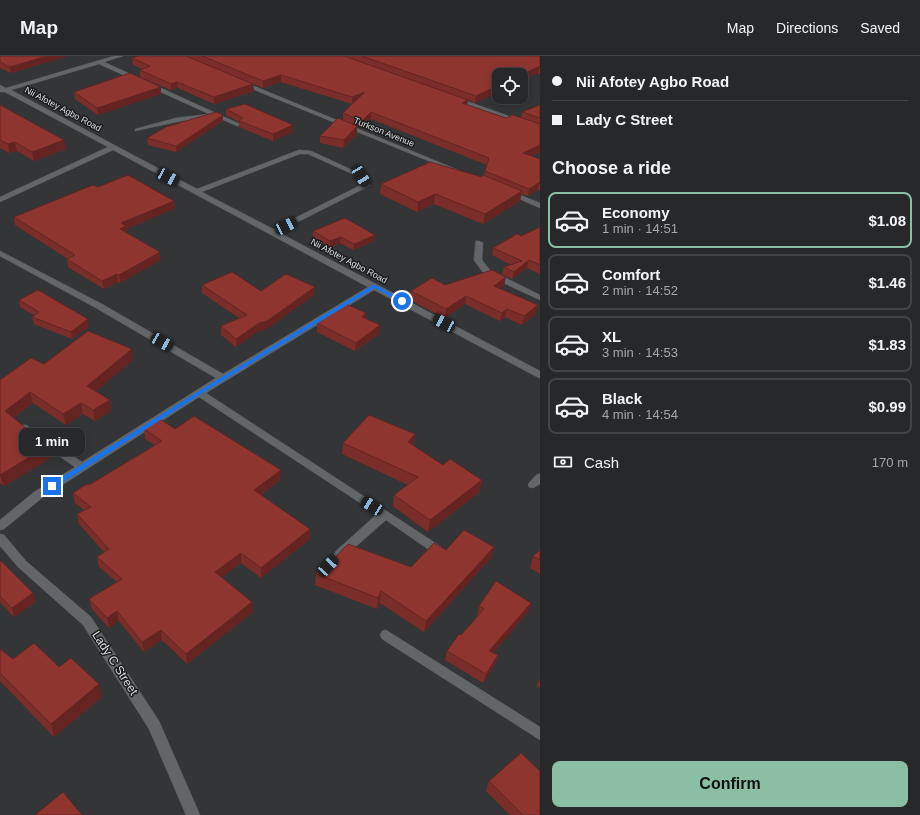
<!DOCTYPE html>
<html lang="en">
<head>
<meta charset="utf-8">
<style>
	:root { --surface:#262829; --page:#2e3031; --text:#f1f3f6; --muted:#a4a6a8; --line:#424446; --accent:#8abfa5 }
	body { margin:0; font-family:Helvetica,sans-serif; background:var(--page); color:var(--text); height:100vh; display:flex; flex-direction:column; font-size:15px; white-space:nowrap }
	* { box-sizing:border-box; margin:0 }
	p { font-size:13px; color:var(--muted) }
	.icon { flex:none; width:22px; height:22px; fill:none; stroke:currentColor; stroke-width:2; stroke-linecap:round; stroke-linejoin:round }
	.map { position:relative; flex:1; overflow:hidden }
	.sheet { display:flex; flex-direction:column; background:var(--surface); width:380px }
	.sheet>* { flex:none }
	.banner { display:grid; align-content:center; height:88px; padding:0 12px; background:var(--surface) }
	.buttons { position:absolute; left:492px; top:12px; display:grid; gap:8px }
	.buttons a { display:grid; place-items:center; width:36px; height:36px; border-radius:8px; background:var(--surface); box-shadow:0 2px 10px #0003,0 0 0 1px var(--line); font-size:20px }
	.end { position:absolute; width:18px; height:18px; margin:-9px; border:5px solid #1a73e8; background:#fff; box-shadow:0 0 0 2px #fff }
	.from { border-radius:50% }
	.bubble { position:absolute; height:28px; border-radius:8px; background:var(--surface); box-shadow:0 2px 10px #0003,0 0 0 1px var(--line); font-size:13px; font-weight:800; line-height:28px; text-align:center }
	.car { position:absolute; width:12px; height:24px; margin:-12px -6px; border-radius:5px; box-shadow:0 0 3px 1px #0007; background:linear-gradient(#222 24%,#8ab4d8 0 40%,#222 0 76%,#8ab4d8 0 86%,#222 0) }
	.banner b { display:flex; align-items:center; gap:14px; height:38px; font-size:15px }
	.banner b+b { border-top:1px solid var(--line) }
	.banner i { width:10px; height:10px; background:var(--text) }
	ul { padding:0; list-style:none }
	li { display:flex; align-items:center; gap:12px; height:56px; margin:0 8px 6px; padding:0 4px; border:2px solid var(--line); border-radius:8px }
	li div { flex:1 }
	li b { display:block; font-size:15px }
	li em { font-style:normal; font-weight:800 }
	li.current { border-color:var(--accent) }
	li>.icon { width:36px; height:36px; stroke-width:1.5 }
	h2 { padding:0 12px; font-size:18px; line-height:48px }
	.pay { display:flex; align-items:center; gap:10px; height:44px; padding:0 12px; font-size:15px }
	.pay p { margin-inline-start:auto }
	.button { display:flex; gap:8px; margin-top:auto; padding:8px 12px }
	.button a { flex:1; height:46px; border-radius:8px; background:var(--accent); color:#111; font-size:16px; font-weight:800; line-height:46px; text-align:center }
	header { display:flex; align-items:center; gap:24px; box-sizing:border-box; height:56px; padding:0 20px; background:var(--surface); border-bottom:1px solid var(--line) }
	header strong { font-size:19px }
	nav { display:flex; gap:22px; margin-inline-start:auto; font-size:14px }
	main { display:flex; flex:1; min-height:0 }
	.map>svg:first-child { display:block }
</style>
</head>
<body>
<header>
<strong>Map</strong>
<nav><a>Map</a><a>Directions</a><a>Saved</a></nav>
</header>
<main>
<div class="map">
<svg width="540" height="759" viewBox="0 0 540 759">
	<rect width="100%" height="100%" fill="#333537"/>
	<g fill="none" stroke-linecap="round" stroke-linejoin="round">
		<defs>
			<path id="minor" d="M114,0H123L104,6L242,69L237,70L214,60L176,66L135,75V73L176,62L209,58L99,8L11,34L197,133L299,94L311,95L363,119L370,129L369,130L278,176L540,315V322L537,321L374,234L206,337L440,490L442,493L440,496L436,497L432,496L386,464L344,501L340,502L336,501L334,498L336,495L377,458L199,341L42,442L4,473L0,474V464L34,436L75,411L20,373L18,371L20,369H26L82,406L216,322L96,252L0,200V195L102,248L223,318L368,231L113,94L0,146V141L108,91L5,36H0V29L6,32ZM300,98H308L359,121L363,128L273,173L202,136Z
				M240,26H244L458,114L453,115L240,28Z
				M455,41L540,71V75L453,44L452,43Z
				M508,134L540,147V152L506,137V135Z
				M476,185H479L483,187L482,204L490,214L540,239V244L484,218L474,204Z
				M540,418V428L533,432L529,431L528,428L536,419Z
				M0,478L4,479L26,505L91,561L159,665L200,759H186L149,673L83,569L18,511L0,490Z
				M386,574L540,671V684L382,583L380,579L382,575Z"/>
		</defs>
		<use href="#minor" stroke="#505354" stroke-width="1"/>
		<use href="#minor" fill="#636668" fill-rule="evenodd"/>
	</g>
	<path fill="#7b2e29" d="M0,0H68L11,17L0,12Z
		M186,0H540V18L538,17L475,47L468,44L467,49L506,62H521L522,56L540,49V96L531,100L540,103V134H538L528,140L521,138L520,145L483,168L434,148L417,156L380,138L381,128L482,121L484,120L487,109L371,63L362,72L357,70V78L343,92L320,87V80L343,64V57L352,48L281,26L263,32Z
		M132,2L253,28L254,35L214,48L178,32L171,34L140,21V14L142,13L133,9Z
		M74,36L161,38L98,59L75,43Z
		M0,49L64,84L66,93L34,105L17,95L9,97L0,92Z
		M226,53L293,69V76L273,85L239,71V66L226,59Z
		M223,65L176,96L148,89L147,82Z
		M98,131L174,145L175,152L127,173V177L161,204L120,227L118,226L104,233L68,211L67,203H68L15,169L14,161Z
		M540,171V218L527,212L512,223L502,218L504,211L511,209L492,199L493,192L521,180Z
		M313,175L374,185L353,194L340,187L330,192L313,181Z
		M506,221L504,229L500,232L536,258L522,269L505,261L500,265L465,248L445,262L410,244L411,235L445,229Z
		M202,229L261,235L314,239L267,273L259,275L236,291L221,279V270L239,262L202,237Z
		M19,244L89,270L72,283L34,268L32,261L34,259L20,251Z
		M366,257L365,262L380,269L379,278L355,295L317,276V267Z
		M133,304L96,335L110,344L111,355L95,365L83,358L66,369L33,347L13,362L48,390L51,402L4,430L0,427V324L44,308Z
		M144,373H175L280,424L261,439L310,473V483L261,522L241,507L222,521L253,556L187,608L162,584L144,596L119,565L109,572L92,553L89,543L117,526L99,511L97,501L104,496L79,468L77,458L84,454L75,447L73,437L89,429L155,389L145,383Z
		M415,378L413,389L443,409L482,424L480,436L428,476L393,450L394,439L408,429L342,398L343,387Z
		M494,491L491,502L424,576L380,547L377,553L315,529L316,518L411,511L446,494Z
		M540,494V518L530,512L533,500Z
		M0,504L36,546L14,561L0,546Z
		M531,547L528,556L493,597L498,599L495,608L483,627L445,604L447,595L478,560L477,559L479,550Z
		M0,593L13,603L59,611L102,641L54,681L0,625Z
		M540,622V632L537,630Z
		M489,725L540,759H510L486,735Z"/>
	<path fill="#642522" d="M47,0H68L11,17L10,11Z
		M540,10L538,17L521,25V19Z
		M281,19V26L263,32V25Z
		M177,26L178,32L171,34V28Z
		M253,28L254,35L214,48V41Z
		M499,29V36L475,47L476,40Z
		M161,31V38L98,59L97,52Z
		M365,36L352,48V41Z
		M468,44L467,51L462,47Z
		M371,56V63L362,72V65Z
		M223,59V65L176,96V90Z
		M293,69V76L273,85V78Z
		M357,70V78L343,92L344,84Z
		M64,84L66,93L34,105L32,96Z
		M15,86L17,95L9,97L8,88Z
		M540,89V96L522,104L523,97Z
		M540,126L538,134L528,140L529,133Z
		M522,135L520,145L483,168L485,158Z
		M435,138L434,148L417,156L418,146Z
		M174,145L175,152L127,173V178L120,173L121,167Z
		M375,179L374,185L353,194L354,188Z
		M341,181L340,187L330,192V185Z
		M160,196L161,204L120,227L119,219Z
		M529,204L527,212L512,223L514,216Z
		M117,218L118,226L104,233L102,225Z
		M506,221L504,229L492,238L494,230Z
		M315,231L314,239L267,273L259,275L236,291V283Z
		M466,240L465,248L445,262L446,253Z
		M538,249L536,258L522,269L524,260Z
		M507,253L505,261L500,265L502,257Z
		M366,257L365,266L362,261Z
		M88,263L89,270L72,283L71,276Z
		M380,269L379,278L355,295L356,287Z
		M132,293L133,304L89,341L87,330Z
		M30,336L33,347L7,366L5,355Z
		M110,344L111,355L95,365L93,354Z
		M81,347L83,358L66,369L63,358Z
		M415,378L413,390L408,386Z
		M48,390L51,402L4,430L0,419Z
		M281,414L280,424L254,444V434Z
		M482,424L480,436L428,476L430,464Z
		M310,473V483L261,522V512Z
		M494,491L491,502L424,576L426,565Z
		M241,497V507L216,526L215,516Z
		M381,535L380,547L377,553L378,542Z
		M33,537L36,546L14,561L12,552Z
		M252,546L253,556L187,608L186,598Z
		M531,547L528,556L487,604L489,595Z
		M117,555L119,565L109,572L107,562Z
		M161,574L162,584L144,596L142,586Z
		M498,599L495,608L483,627L486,618Z
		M99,628L102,641L54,681L51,668Z"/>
	<path fill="#8f3530" stroke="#642522" d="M0,0H47L10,11L0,6Z
		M138,0H186L253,28L214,41L177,26L171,28L140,14L150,10L132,2Z
		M202,0H344L468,44L462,47L506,62L513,59L540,68V89L523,97L540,103V126L529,133L485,115L489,102L371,56L362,65L343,57L365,36L352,41L281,19L263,25Z
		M362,0H540V10L521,19H499V29L476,40Z
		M130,17L161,31L97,52L74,36Z
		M245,48L293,69L273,78L239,65L243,62L226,53Z
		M0,49L64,84L32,96L15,86L8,88L0,84Z
		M540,49V62L522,56Z
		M216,56L223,59L176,90L147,82L166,71Z
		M338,62L357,70L344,84L320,80Z
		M430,106L482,121L483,119L522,135L485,158L435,138L418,146L381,128Z
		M128,119L174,145L121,167L126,170L120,173L160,196L119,219L117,218L102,225L67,203L75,199L14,161L93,129L98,131Z
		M345,162L375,179L354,188L341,181L330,185L313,175Z
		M540,171V209L529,204L514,216L504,211L522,205L493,192L517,178L521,180Z
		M492,214L506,221L494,230L538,249L524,260L507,253L502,257L466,240L446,253L411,235L432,222L445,229Z
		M232,216L261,235L286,218L315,231L267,265L259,267L236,283L221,270L247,259L202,229Z
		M38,234L88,263L71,276L32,261L39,256L19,244Z
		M346,248L366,257L362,261L380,269L356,287L317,267Z
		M88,275L132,293L87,330L110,344L93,354L81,347L63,358L30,336L5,355L48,390L0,419V324L31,302L44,308Z
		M369,359L415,378L408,386L443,409L450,403L482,424L430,464L394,439L418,421L343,387Z
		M194,360L281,414L254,434L310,473L261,512L241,497L215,516L252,546L186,598L161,574L142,586L117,555L107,562L89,543L122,523L97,501L109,493L77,458L91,451L73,437L87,428L89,429L162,385L144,373L160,363L175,373Z
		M464,474L494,491L426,565L381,535L378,542L316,518L317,515L324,513L348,488L411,511L434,487L446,494Z
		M540,494V504L533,500Z
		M0,504L33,537L12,552L0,540Z
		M496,525L531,547L489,595L498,599L486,618L447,595L459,578L461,579L484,553L479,550Z
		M34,587L59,611L71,602L99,628L51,668L0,617V593L13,603Z
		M521,697L540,715V759H523L489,725Z
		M63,736L82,759H35Z"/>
	<path fill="#1a73e8" d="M373,229H376L405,245L400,246L375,232L201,338L54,432H49V429L197,336Z"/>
	<g text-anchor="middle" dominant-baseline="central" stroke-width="3" stroke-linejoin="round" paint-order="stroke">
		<g font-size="9" fill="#dbddde" stroke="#1b1d1e">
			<text transform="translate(63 53) rotate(28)">Nii Afotey Agbo Road</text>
			<text transform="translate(384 76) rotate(22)">Turkson Avenue</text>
			<text transform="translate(349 205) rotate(28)">Nii Afotey Agbo Road</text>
		</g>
		<g font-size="12" fill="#dbddde" stroke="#1b1d1e">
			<text transform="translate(115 607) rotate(57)">Lady C Street</text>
		</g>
	</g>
</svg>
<div class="buttons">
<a><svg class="icon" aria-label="locate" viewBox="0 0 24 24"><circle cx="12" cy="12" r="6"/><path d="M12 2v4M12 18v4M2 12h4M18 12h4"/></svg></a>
</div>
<i class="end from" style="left:402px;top:245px"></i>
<i class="end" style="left:52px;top:430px"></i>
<div class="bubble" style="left:19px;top:372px;width:66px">1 min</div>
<i class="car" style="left:361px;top:120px;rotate:148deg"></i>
<i class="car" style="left:168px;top:121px;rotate:118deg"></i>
<i class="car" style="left:286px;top:170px;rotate:64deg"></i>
<i class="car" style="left:444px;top:267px;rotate:298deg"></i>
<i class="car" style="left:162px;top:286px;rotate:120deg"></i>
<i class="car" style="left:372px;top:450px;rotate:303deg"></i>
<i class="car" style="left:328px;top:510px;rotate:43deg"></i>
</div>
<section class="sheet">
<div class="banner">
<b><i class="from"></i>Nii Afotey Agbo Road</b>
<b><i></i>Lady C Street</b>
</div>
<h2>Choose a ride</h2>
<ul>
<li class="current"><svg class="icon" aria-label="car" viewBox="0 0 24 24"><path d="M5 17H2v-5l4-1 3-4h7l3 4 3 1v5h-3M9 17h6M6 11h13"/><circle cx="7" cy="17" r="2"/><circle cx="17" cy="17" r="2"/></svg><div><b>Economy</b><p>1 min · 14:51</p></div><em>$1.08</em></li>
<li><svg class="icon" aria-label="car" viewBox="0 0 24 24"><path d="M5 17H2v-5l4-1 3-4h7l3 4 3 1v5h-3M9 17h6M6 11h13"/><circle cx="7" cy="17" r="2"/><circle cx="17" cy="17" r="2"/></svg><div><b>Comfort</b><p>2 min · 14:52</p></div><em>$1.46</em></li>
<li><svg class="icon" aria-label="car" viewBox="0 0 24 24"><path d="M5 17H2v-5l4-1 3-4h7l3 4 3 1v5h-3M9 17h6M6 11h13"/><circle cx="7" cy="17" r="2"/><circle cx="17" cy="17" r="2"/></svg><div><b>XL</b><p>3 min · 14:53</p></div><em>$1.83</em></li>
<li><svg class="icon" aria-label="car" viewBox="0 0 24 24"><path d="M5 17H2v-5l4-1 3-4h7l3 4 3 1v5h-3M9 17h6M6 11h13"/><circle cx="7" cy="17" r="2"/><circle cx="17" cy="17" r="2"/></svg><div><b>Black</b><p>4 min · 14:54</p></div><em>$0.99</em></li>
</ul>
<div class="pay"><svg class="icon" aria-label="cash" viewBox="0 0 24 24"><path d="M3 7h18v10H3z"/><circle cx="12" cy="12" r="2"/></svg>Cash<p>170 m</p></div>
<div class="button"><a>Confirm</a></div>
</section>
</main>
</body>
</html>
